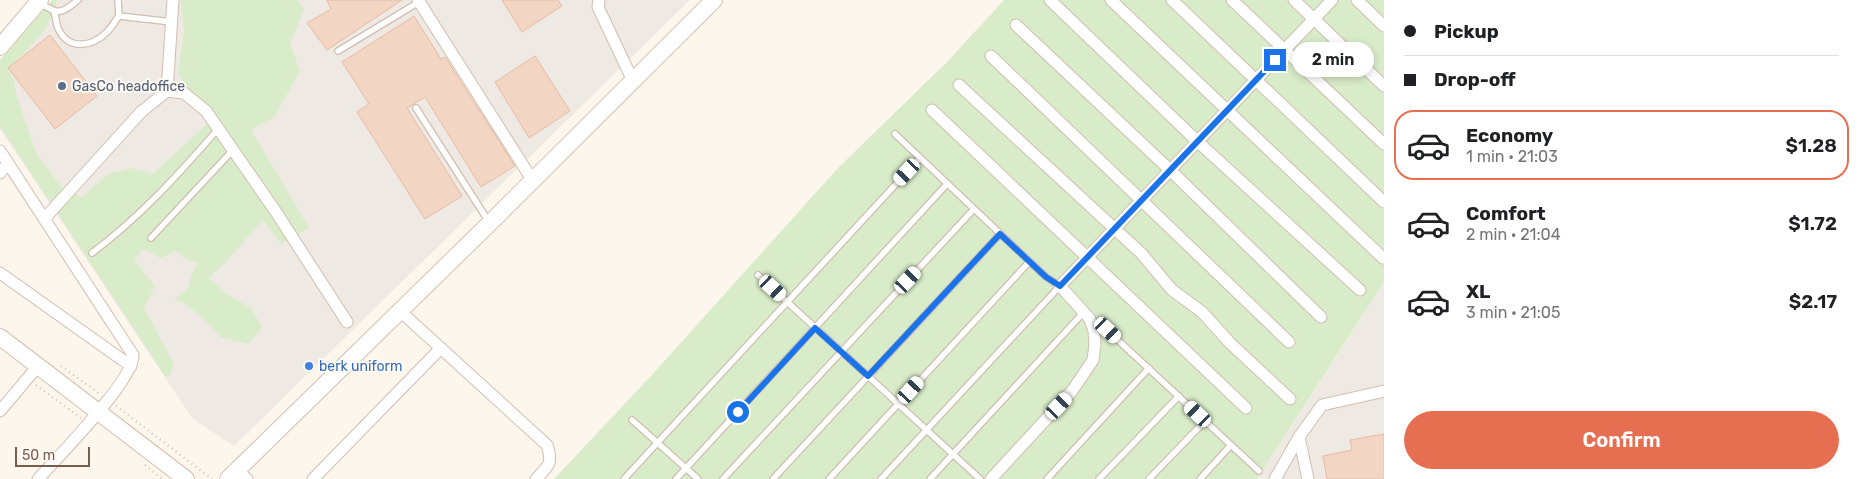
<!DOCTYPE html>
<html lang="en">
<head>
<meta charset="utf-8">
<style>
	:root { --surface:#fff; --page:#f6f6f6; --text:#202124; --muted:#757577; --line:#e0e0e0; --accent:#e76f51 }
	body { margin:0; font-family:Rubik,sans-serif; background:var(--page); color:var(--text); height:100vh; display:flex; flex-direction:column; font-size:19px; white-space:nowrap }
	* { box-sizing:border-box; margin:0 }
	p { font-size:16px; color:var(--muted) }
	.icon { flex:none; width:28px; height:28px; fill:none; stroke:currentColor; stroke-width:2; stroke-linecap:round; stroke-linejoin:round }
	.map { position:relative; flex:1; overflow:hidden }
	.details { display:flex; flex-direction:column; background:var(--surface); width:475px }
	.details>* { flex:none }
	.guide { display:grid; align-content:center; height:110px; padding:0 20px; background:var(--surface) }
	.scale { position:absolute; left:15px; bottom:12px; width:75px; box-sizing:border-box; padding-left:5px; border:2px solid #7a5c4d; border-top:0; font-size:14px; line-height:18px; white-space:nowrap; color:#7a5c4d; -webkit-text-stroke:4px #fffaf3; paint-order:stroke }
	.end { position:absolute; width:22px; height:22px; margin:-11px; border:6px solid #1a73e8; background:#fff; box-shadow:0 0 0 2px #fff }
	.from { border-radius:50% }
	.bubble { position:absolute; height:35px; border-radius:18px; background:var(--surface); box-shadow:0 2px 8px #0003; font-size:16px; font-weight:600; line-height:35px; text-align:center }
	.car { position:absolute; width:15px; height:30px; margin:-15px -8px; border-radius:6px; box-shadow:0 0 4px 1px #0007; background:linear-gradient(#fff 24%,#345 0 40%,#fff 0 76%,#345 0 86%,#fff 0) }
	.guide b { display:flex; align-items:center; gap:18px; height:48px; font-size:19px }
	.guide b+b { border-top:1px solid var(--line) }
	.guide i { width:12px; height:12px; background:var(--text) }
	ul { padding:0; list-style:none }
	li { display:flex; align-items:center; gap:15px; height:70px; margin:0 10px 8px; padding:0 10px; border:2px solid transparent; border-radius:20px }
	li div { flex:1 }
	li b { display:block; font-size:19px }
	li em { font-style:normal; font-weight:600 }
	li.on { border-color:var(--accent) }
	li>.icon { width:45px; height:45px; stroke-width:1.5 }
	.action { display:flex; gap:10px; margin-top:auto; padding:10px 20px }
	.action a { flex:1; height:58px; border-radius:30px; background:var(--accent); color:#fff; font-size:20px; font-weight:600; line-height:58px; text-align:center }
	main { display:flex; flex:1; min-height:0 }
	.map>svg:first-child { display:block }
</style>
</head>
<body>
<main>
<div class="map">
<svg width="1384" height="479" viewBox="0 0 1384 479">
	<rect width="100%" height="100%" fill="#fdf6ec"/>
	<path fill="#efe9e4" d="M53,0H690L234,446L192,418L0,129V63Z
		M1384,282V479H1257L1342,348Z"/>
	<path fill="#d8ecc9" d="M52,0H57L47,26L40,36L7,70L14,80L16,94L36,153L61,187L82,197L108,174L131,168L153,174L209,122L178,73L184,31L181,0H297L304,9L290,44L300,71L274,117L251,130L309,228L281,244L263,220L224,264L208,278L224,292L252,309L262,328L248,344L221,337L202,317L181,301L174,300L187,289L195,267L199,263L187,259L176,251L160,258L144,249L134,260L155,286L144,308L174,364L170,376H165L0,126V60Z
		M1004,0H1384V282L1257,479H554L650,377L837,169L948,61Z"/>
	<path fill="#f3d5c3" stroke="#e6bba3" d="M327,0H402L327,50L307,23L331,9Z
		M502,0H558L562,6L522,32Z
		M414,16L441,59L445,57L515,166L481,187L425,97L407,108L462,196L425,219L357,112L369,104L342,62Z
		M50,35L97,96L55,129L8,68Z
		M535,56L570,111L529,138L495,82Z
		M1384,434V479H1327L1323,456L1352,450L1350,440Z"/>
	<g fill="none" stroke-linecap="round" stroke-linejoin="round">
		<defs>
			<path id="lane" d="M40,3C59,15 61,14 78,0
				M54,12C56,17 56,23 58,28C68,51 92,47 107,32C112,27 115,21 119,16L118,0
				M119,16L172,22
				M338,51L419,2
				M416,108L489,222
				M151,238L233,150
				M92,253C141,216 178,175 218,129
				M758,275L980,479
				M1091,321L1107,330L1259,471
				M632,420L698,479
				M624,479L920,158
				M676,479L947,184
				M723,479L974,209
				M773,479L1000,234
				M829,479L1029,262
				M881,479L1060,286L1046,277L895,134
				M930,479L1083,313
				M1047,479L1149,368
				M1099,479L1179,396
				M1149,479L1205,421
				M1200,479L1231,445"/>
			<path id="street" d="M418,0L533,181
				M599,0L598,7L633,81
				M1050,0L1197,141L1360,290
				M1111,0L1383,258
				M1172,0L1384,202
				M1232,0L1384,144
				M1294,0L1384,86
				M1357,0L1384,26
				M1016,25L1170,170L1321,317
				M991,56L1289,342
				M959,85L1141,253L1172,290L1202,312L1230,343L1290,399
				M167,91L173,0
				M932,110L1246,408
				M0,151L133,355C135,379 57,458 38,479
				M0,173L8,163
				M45,218L141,112L167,91L184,93L206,111L276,212L347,322
				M0,273L131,366
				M400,311L547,445C553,464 549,465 536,479
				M0,411L38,366
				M1299,437L1308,479
				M237,470L247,479
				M313,479L441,348
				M991,479L1072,391L1093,360L1095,344L1094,331L1090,319L1060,286L1332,0
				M1275,479L1299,437L1322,405L1384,391"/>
			<path id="secondary" d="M0,47L40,0
				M0,337L186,479
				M228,479L490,223L714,0"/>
		</defs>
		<use href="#lane" stroke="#d1beb0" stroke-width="8"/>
		<use href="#street" stroke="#d1beb0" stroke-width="13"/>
		<use href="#secondary" stroke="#d6c0b0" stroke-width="18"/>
		<path stroke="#d9b8a5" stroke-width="2" stroke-dasharray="1 4" stroke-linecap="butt" d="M61,366L100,394
			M36,385L81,418
			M116,406L212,479
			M145,465L162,479"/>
		<use href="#lane" stroke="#fff" stroke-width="5.5"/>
		<use href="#street" stroke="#fff" stroke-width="11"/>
		<use href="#secondary" stroke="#fff" stroke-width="16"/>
	</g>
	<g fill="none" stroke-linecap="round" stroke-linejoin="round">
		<path stroke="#1a73e8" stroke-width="6" d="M738,412L815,328L868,376L1000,234L1046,277L1060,286L1275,60"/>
	</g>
	<circle fill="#5c6f8a" stroke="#fffaf3" stroke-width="2" cx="62" cy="86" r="5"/>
	<circle fill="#3f7fe0" stroke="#fffaf3" stroke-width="2" cx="309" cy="366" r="5"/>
	<g text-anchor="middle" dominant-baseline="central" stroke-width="4" stroke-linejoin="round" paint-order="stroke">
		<g font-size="14" fill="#4e5e75" stroke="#fffaf3" text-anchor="start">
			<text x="72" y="86">GasCo headoffice</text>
		</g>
		<g font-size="14" fill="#366cbe" stroke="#fffaf3" text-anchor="start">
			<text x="319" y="366">berk uniform</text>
		</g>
	</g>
</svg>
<div class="scale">50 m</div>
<i class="end from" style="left:738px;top:412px"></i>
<i class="end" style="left:1275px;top:60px"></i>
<div class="bubble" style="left:1292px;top:42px;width:82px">2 min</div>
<i class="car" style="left:907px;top:172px;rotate:223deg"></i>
<i class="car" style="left:908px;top:280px;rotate:43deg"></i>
<i class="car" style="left:773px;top:288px;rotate:133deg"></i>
<i class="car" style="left:1108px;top:330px;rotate:133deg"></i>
<i class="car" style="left:911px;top:390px;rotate:42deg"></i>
<i class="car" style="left:1059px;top:406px;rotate:43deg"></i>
<i class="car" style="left:1198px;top:414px;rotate:313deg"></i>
</div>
<section class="details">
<div class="guide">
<b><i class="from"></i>Pickup</b>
<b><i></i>Drop-off</b>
</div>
<ul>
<li class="on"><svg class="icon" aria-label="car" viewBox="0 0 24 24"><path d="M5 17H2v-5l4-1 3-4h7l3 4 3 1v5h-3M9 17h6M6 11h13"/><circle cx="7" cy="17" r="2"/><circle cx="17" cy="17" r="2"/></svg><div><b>Economy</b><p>1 min · 21:03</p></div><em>$1.28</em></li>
<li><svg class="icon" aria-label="car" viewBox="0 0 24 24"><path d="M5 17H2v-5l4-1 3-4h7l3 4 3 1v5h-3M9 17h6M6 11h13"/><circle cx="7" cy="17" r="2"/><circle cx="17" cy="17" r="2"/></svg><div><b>Comfort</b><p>2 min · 21:04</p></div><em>$1.72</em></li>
<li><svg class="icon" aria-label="car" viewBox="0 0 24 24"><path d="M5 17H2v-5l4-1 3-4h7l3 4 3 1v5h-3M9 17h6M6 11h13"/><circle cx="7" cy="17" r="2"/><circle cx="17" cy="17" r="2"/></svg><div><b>XL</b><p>3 min · 21:05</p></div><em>$2.17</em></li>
</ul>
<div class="action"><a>Confirm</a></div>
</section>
</main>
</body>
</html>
